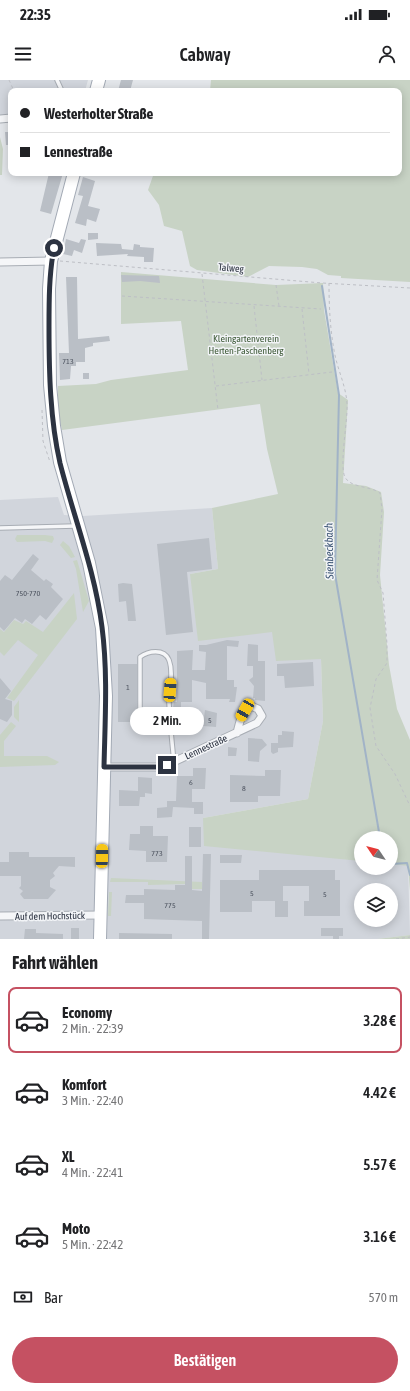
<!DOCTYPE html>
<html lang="de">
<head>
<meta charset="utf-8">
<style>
	:root { --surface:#fff; --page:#f6f6f6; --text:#202124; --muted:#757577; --line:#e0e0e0; --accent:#c55162 }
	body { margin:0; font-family:"Asap Condensed",sans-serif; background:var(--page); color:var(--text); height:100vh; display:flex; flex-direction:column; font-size:15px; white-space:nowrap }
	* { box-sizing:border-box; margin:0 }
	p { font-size:13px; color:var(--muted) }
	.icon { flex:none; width:22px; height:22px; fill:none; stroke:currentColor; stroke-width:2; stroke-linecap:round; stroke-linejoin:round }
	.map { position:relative; height:859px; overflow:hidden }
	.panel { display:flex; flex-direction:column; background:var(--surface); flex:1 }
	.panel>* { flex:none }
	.top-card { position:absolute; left:8px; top:8px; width:394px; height:88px; border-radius:8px; box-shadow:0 2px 10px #0003; display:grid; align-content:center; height:88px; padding:0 12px; background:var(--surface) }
	.needle { width:26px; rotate:305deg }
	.controls { position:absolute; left:354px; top:751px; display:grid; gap:8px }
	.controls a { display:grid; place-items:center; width:44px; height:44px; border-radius:50%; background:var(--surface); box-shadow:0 2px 10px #0003; font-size:20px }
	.end { position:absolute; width:18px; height:18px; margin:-9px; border:5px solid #2c3341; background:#fff; box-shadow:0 0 0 2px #fff }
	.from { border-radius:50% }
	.bubble { position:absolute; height:28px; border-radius:14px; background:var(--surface); box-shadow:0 2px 10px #0003; font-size:13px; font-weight:600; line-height:28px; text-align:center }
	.car { position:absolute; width:12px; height:24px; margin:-12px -6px; border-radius:5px; box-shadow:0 0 3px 1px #0007; background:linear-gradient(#f5c518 24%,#345 0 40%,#f5c518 0 76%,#345 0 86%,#f5c518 0) }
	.top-card b { display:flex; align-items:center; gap:14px; height:38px; font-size:15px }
	.top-card b+b { border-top:1px solid var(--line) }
	.top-card i { width:10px; height:10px; background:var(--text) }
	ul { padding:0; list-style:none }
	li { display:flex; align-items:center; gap:12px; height:66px; margin:0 8px 6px; padding:0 4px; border:2px solid transparent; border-radius:8px }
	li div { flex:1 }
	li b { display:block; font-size:15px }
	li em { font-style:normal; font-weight:600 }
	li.selected { border-color:var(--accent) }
	li>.icon { width:36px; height:36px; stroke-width:1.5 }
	h2 { padding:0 12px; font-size:18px; line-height:48px }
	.pay { display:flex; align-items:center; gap:10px; height:44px; padding:0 12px; font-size:15px }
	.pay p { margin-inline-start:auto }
	.primary-button { display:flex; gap:8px; margin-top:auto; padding:8px 12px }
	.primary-button a { flex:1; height:46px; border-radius:24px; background:var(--accent); color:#fff; font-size:16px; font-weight:600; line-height:46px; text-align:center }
	.status { display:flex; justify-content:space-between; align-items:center; height:28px; padding:0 20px; background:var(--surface); direction:ltr }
	.status svg { height:11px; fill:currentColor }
	header { display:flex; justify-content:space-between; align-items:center; height:52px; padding:0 12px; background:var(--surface); font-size:18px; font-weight:600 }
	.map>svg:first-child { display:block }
</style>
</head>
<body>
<div class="status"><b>22:35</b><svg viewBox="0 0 49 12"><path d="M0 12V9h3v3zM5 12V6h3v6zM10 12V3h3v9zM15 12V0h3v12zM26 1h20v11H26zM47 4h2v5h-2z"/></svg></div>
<header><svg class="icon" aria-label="menu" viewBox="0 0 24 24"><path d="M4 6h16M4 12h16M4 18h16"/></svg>Cabway<svg class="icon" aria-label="person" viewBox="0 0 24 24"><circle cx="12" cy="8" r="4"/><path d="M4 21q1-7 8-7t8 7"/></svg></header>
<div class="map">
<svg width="410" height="859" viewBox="0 0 410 859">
	<rect width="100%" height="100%" fill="#e3e6ea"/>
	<path fill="#d1d5dc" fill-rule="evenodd" d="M0,0H88L85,11H11V42L0,43Z
		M58,417L64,435L83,436L212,428L218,489L190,494L272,552L321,579L323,641L308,719L203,738L361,781V788H391V784L408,785L410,855L377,859H0V420ZM361,810H391V840H361Z"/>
	<path fill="#c8d3c5" d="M211,0H410V202L341,198V196L328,195L317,189L302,187L269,186L248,197L197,190L190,186L182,151L164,146L159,125L148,110L154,93H399V11H210Z
		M0,57L3,69L2,95H0Z
		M121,192L276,205L323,203L324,230L338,313L348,320L343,403L366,406L381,412L384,432L380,495L389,585L397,629L410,660V811L408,786L391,784V758H361V781L204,766L203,738L308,719L323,641L321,579L276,581L272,552L198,561L190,494L218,489L212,428L278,414L267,369L260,324L62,350L58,330V306L96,304L111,300L188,290L181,241L121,244Z
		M17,455H45L53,456L54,459L52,463L45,461L17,462L15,459Z
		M63,461L69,466L75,477L71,478L60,465Z
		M77,480L89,521L83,532L76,489L73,481Z
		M74,513L77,539L14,621L7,618L38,575L18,560L4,576L0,572V549L4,552L14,540L23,544L26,541L43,552Z
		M19,620V642L14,637V627Z
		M11,642L16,646L4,661V676H47L59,682L55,685L0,687V655Z
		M111,798L202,802V809H186L185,804L148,805V802H110Z
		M109,812H112L111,836H108Z
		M410,855V859H377Z"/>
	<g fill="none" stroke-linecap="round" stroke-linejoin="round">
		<path stroke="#a1b3c7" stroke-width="2" d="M322,206L339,315L335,494L380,758
			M391,784L407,783L410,795"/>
	</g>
	<path fill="#babfc6" d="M121,0H133L130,11H118Z
		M5,52H11V65H6Z
		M49,93H63L51,134L40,131Z
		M83,97L95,101L88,126L100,129L96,142L87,139L86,146L75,143L83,116L78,115Z
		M88,153H98V159L88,160Z
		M66,159L79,163L81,159L86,160L82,173L74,170L72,176L63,174Z
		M96,163L121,164L122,169L133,170L134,164L140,165V167L154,168L153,182H144V177L127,176L128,174L97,176Z
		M121,195L159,196L160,203L140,201L122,202Z
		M66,197H77L78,259L109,256L110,261L93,263V266L85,268V282H76V286H71L70,299L60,300L59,273H69Z
		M83,293H89V299H83Z
		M209,458L212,489L187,492L193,552L166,555L157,464Z
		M33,474L39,479L31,490L44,501L46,499L53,504L51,507L63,519L46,540L40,535L32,544L25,539L22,543L15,538L4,551L0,547V501L5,495L12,500Z
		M123,503L132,504L136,541H128L126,521L119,522L118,504Z
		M227,560L239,561L238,567L227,566V600H234V607H237L235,622H229L230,619H206V603L192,600V622H177V571L193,570L192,590H205L206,572L199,571V565H206Z
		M248,564L258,565V581H265V621L255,620V618H253L254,606L249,600L253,597V586H247Z
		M313,582L314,606L285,608L284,596H277V584Z
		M118,584H137V628L140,631L159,630V642H154V650H149V642H118Z
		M0,598L11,611L5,619L12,621V635L7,642L0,639Z
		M174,622H181V628H173Z
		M205,630L217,633L216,647L203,646Z
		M282,651L294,652L293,667L278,668V672L273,674L271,672V663H278V655H282Z
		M248,658L262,659L267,665L260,671L259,682L248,681Z
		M228,667L237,668L236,676H228Z
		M193,688H206L205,709H192V722H203V734H194V728L173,727L172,737L157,738V728L167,727V721H176L177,696H193Z
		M265,690H281L280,716H258V722H230V695L265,696Z
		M138,697L152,698V714L145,713V717H140L139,726H119V710L138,711Z
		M140,746H153V756H168L167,782H146V771L129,770L130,754H140Z
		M189,747H201V767H189Z
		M9,772H29V777H75V787L59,786L53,793L55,796L50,800V807L56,810L48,819H24L20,814L23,811L19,808L21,806V796H0V782H9Z
		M203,774H211L209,859H202V841L144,839V823H125L126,815H144V809L175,810V805H185V776H192V810L202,811Z
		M220,775H242L241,783H220Z
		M259,790H335V800H340V836H304V821H309V806H283V821H288V837H275V821H252V832H220V800H259Z
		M71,848H79V859H71Z
		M321,848H343V856H339V859H333V856H321Z
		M25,849H36V853L63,854V859H24Z
		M119,853L172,854V859H119Z"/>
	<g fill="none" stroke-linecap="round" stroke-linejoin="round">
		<defs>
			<path id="lane" d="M57,0L62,11
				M0,448L75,446
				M140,628V577C148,571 164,568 169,580C174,593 169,610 169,623C170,643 172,663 174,682"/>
			<path id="street" d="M0,39L11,38
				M0,182L51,181
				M105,687H161L167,685L257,643L262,636L258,629L251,626C241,632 240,641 237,653
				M0,836L101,835"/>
			<path id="primary" d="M96,11L99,0
				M74,93L51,181L49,209L50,305L54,346L60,382L89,483L102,548L106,616L100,859"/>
		</defs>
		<use href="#lane" stroke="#a8adb4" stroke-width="5.5"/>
		<use href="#street" stroke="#a8adb4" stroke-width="9"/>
		<use href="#primary" stroke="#a3aab5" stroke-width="14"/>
		<path stroke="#bdbfc5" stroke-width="1" stroke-dasharray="3 3" stroke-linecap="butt" d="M9,0L14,11
			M60,181L322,203L410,208
			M202,194L218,330
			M329,203C329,225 330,248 334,270C337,289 346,305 347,324C348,340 339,386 345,397C350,408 371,406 380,413L382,429L377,500L383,513L387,564V583L376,599L370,628L376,666L395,694L410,726
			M276,205L279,226
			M122,216L321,229
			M254,226L262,300
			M302,229L309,294
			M216,306L332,292
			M42,330L43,361L50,382
			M396,859L410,857"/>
		<use href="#lane" stroke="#f5f6f8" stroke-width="3.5"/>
		<use href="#street" stroke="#f5f6f8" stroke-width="7"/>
		<use href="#primary" stroke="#fff" stroke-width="12"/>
	</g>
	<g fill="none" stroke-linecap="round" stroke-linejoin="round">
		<path stroke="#2c3341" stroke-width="5" d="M54,168C49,194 49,221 49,247C49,292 50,339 60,383C74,438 95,491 102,547C108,593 105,641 104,687H161L167,685"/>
	</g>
	<g text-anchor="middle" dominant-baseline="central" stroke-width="3" stroke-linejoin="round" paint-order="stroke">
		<g font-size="8" fill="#505662">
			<text x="68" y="281">713</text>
			<text x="28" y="513">750-770</text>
			<text x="128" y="607">1</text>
			<text x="210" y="640">5</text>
			<text x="191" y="702">6</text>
			<text x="244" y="708">8</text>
			<text x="157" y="773">773</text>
			<text x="252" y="813">5</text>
			<text x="325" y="814">5</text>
			<text x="170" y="825">775</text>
		</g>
		<g font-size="10" fill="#2c3341" stroke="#f2f4f7">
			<text transform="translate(231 188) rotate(5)">Talweg</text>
			<text transform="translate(206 667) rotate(-25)">Lennestraße</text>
			<text transform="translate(50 836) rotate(-1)">Auf dem Hochstück</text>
		</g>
		<g font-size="10" fill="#405c3a" stroke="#f2f4f7">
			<text x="246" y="258">Kleingartenverein<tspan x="246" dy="12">Herten-Paschenberg</tspan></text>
		</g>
		<g font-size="11" font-style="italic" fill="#395272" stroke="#f2f4f7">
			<text transform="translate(329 471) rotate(-91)">Sienbeckbach</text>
		</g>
	</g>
</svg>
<div class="controls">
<a><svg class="needle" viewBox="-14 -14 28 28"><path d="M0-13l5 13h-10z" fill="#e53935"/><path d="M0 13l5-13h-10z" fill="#757577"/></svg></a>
<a><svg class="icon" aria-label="layers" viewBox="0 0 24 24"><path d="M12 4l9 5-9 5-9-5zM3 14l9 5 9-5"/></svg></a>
</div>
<i class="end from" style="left:54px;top:168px"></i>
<i class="end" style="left:167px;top:685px"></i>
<div class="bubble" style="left:130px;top:627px;width:74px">2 Min.</div>
<i class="car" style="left:170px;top:610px;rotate:4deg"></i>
<i class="car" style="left:245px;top:630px;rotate:210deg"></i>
<i class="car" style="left:102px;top:776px;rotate:1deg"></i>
<div class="top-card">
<b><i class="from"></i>Westerholter Straße</b>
<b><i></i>Lennestraße</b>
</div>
</div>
<section class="panel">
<h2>Fahrt wählen</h2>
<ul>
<li class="selected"><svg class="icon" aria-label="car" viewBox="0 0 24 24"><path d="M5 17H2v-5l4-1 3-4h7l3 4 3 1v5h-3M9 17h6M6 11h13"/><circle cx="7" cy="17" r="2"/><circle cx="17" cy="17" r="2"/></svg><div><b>Economy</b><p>2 Min. · 22:39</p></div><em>3.28 €</em></li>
<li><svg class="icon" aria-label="car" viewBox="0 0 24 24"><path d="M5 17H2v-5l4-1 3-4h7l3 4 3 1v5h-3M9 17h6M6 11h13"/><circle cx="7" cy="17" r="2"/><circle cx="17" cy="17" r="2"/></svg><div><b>Komfort</b><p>3 Min. · 22:40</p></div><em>4.42 €</em></li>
<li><svg class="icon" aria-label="car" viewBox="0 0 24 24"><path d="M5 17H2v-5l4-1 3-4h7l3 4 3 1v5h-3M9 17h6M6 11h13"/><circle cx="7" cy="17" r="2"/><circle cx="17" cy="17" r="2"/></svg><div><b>XL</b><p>4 Min. · 22:41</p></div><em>5.57 €</em></li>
<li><svg class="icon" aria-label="car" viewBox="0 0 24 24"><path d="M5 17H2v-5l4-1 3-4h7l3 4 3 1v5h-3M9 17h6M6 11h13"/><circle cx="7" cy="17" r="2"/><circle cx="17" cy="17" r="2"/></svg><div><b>Moto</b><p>5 Min. · 22:42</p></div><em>3.16 €</em></li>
</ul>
<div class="pay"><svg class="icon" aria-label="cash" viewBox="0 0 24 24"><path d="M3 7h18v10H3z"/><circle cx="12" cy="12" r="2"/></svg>Bar<p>570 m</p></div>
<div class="primary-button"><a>Bestätigen</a></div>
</section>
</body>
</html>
